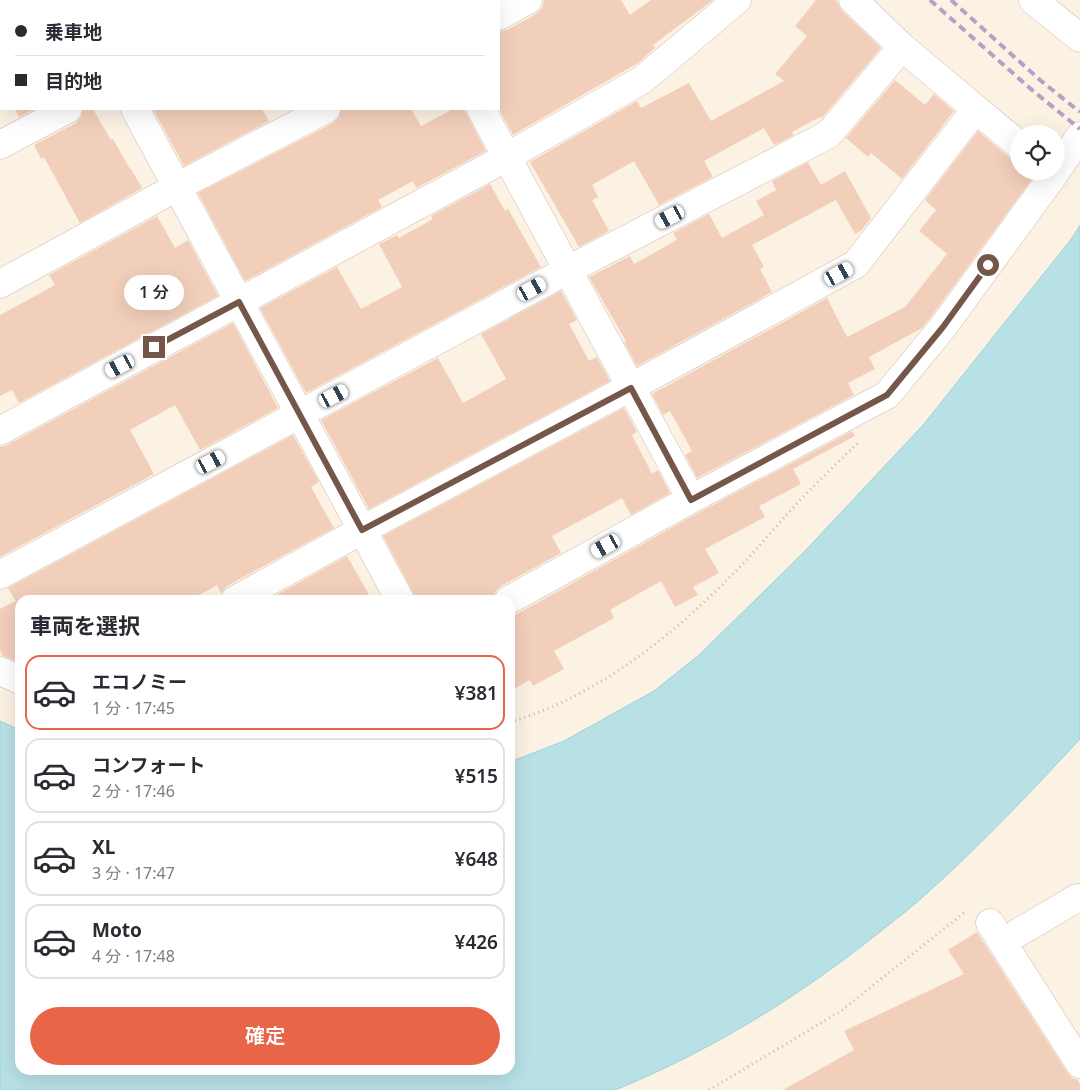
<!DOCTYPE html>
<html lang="ja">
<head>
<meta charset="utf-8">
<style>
	:root { --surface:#fff; --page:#f2f2f3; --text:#2b2b33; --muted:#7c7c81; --line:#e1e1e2; --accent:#e86547 }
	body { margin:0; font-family:"Noto Sans","Noto Sans JP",sans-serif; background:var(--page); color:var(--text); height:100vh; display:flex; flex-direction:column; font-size:19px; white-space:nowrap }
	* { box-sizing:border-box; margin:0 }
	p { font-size:16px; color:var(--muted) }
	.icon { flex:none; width:28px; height:28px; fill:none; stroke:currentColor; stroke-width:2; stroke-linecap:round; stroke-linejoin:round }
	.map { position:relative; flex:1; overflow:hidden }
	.panel { position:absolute; left:15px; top:595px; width:500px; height:480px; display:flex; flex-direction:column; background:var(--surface); border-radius:15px; box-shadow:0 5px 20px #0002 }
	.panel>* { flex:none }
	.banner { position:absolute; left:0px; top:0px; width:500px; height:110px; box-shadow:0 5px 20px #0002; display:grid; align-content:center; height:110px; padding:0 15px; background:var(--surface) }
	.fabs { position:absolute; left:1010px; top:125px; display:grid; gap:10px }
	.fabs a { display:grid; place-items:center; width:55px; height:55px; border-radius:50%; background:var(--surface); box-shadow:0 5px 20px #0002; font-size:25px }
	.end { position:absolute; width:22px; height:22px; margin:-11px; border:6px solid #755749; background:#fff; box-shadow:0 0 0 2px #fff }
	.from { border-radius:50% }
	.bubble { position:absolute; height:35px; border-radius:18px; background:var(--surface); box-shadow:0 5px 20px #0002; font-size:16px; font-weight:600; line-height:35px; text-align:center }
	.car { position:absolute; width:15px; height:30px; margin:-15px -8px; border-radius:6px; box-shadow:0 0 4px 1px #0007; background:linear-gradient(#fff 24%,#345 0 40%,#fff 0 76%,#345 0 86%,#fff 0) }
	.banner b { display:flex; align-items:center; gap:18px; height:48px; font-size:19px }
	.banner b+b { border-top:1px solid var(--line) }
	.banner i { width:12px; height:12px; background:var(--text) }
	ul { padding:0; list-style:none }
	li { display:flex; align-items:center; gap:15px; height:75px; margin:0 10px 8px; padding:0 5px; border:2px solid var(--line); border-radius:15px }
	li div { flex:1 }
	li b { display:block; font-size:19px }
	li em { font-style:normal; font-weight:600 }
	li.active { border-color:var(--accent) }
	li>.icon { width:45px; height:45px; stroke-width:1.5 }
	h2 { padding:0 15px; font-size:22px; line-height:60px }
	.action { display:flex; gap:10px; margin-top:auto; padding:10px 15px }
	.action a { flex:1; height:58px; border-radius:30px; background:var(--accent); color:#fff; font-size:20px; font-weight:600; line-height:58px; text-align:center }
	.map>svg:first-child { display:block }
</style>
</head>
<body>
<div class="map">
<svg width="1080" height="1090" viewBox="0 0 1080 1090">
	<rect width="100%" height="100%" fill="#fcf2e4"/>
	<path fill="#b8e1e6" stroke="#9ed1d8" d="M1080,225V739C1030,793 980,846 925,895C911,908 896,919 881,931C800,996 711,1051 615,1090H0V721L20,730V1070H510V762L564,741L654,691L699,655L804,552L924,424L1072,238Z"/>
	<path fill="#f2cfbb" d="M544,0H621L630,15L651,0H713L653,45L655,48L638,63L513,135L499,109V32L507,30L536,14L542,8Z
		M816,0H836L842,11L881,48L822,118L820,117L792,132L794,135L774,145L764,128L704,161L713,177L659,205L634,161L592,185L598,197L592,200L609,231L579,247L530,162L637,101L641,108L689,83L711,121L784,81L775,74L807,36L795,26Z
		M895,80L925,105L934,94L954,111L902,179L871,153L868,157L846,138Z
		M15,109H35L19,117Z
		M83,109H93L111,140L113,139L130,169H131L142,188L80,223L44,157L41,159L34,145L76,123L81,117Z
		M153,109H262L269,121L184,166Z
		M341,109H411L421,126L453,109H464L486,151L416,188L413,181L378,200L382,207L245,281L198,193L333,123L339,117Z
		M978,131L1009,157L1019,163V171L1037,172L931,317L922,328L869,357L875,369L848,383L854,395L697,478L685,455L692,451L670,411L663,415L652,394L827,298L847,337L905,307L947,254L919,231L936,210L925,200Z
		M808,162L821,185L845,171L871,218L862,230L855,234L836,200L752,245L764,267L760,269L772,292L637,366L624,342L626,341L589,277L630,256L634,264L677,240L673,233L709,214L722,238L764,215L756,201L776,190L772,181Z
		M490,184L505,211L508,209L541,267L306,393L260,308L337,267L361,309L402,287L379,244L397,235L399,238L433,219L431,216Z
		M157,216L175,248L188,240L218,296L19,403L12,390L0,396V315L55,285L49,275Z
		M561,291L577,320L569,324L589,361L597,357L610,381L369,509L321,420L438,358L463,403L506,379L481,334Z
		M233,323L278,408L200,450L175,405L130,430L154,474L0,557V447L7,445Z
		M624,408L637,432L632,435L652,474L658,470L670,493L631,515L622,498L552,536L561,553L501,586L495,592L493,600H417L383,536Z
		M852,431L855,436L793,469L801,484L759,506L765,517L705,549L719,573L693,587L698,595L675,607L661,581L610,610L614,618L554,651L564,669L533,686L530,680L510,691V615L517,614L698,513Z
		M293,435L319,482L311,487L334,528L227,586L221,593L217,585L190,600H20V663L3,656L0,650V609L17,600H15L8,588Z
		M347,556L372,600H275L273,597Z
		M977,932L1067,1072L1072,1078L1077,1079L1080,1084V1090H783L854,1050L844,1031L964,974L948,950Z"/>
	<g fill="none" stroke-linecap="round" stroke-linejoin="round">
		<defs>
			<path id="minor" d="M76,0L77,1
				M422,0L423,1
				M853,0L902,47L1019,145
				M1033,0L1080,38
				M10,1L13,0
				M269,1L271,0
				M499,16L528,0
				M135,109L400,600
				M481,109L691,499
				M0,145L68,109
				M1055,173L1080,136
				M0,284L177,187L326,109
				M0,431L487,168L642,80L737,0
				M0,575L568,270L829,134L902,47
				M235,600L362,530L646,379L856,264L975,110
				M509,600L691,499L887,395L943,327L1055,173L1052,171
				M0,671L20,680
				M990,923L1080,1064
				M1016,934L1077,898"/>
		</defs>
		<use href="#minor" stroke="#d0bbad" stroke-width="29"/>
		<path stroke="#d7b29e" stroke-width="3" stroke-dasharray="1 4" stroke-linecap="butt" d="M510,722C596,697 671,637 733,574C760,547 783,517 810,490C826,474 842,458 859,442
			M709,1090L841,1011L965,912"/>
		<use href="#minor" stroke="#fff" stroke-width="28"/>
		<path stroke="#b4a2c6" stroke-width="4" stroke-dasharray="8 5" stroke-linecap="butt" d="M930,0L1032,90L1080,129
			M951,0L1040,80L1080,112"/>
	</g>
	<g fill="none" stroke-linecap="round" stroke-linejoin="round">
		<path stroke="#755749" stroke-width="6" d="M154,347L239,302L362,530L631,388L691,500L887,395L943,327L988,265"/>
	</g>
</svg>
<div class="fabs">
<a><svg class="icon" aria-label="locate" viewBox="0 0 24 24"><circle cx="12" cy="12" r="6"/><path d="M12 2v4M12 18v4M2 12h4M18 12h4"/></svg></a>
</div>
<i class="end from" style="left:988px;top:265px"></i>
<i class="end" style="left:154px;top:347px"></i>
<div class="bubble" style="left:124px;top:275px;width:60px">1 分</div>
<i class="car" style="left:670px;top:217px;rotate:242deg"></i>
<i class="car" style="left:839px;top:274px;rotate:61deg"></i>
<i class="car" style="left:532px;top:289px;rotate:61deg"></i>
<i class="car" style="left:120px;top:366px;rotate:242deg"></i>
<i class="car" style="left:334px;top:396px;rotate:62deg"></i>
<i class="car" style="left:211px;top:462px;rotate:62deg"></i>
<i class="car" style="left:606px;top:546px;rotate:241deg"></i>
<div class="banner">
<b><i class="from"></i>乗車地</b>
<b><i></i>目的地</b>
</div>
<section class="panel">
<h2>車両を選択</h2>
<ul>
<li class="active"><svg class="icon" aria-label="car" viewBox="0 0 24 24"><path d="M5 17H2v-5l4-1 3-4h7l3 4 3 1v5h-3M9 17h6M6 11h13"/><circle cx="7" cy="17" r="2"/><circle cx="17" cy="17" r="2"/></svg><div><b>エコノミー</b><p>1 分 · 17:45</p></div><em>¥381</em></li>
<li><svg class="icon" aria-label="car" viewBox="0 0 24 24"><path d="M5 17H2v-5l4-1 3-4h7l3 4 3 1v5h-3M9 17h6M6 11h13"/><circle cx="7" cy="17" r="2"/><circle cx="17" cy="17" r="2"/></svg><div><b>コンフォート</b><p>2 分 · 17:46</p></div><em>¥515</em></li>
<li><svg class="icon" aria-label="car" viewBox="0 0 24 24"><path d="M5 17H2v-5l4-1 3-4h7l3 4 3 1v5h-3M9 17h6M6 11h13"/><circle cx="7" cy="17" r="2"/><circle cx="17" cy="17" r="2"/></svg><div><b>XL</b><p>3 分 · 17:47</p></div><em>¥648</em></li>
<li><svg class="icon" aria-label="car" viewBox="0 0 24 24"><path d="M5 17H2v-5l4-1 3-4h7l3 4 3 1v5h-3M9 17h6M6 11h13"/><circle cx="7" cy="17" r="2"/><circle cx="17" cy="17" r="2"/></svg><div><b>Moto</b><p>4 分 · 17:48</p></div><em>¥426</em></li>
</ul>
<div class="action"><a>確定</a></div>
</section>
</div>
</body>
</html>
